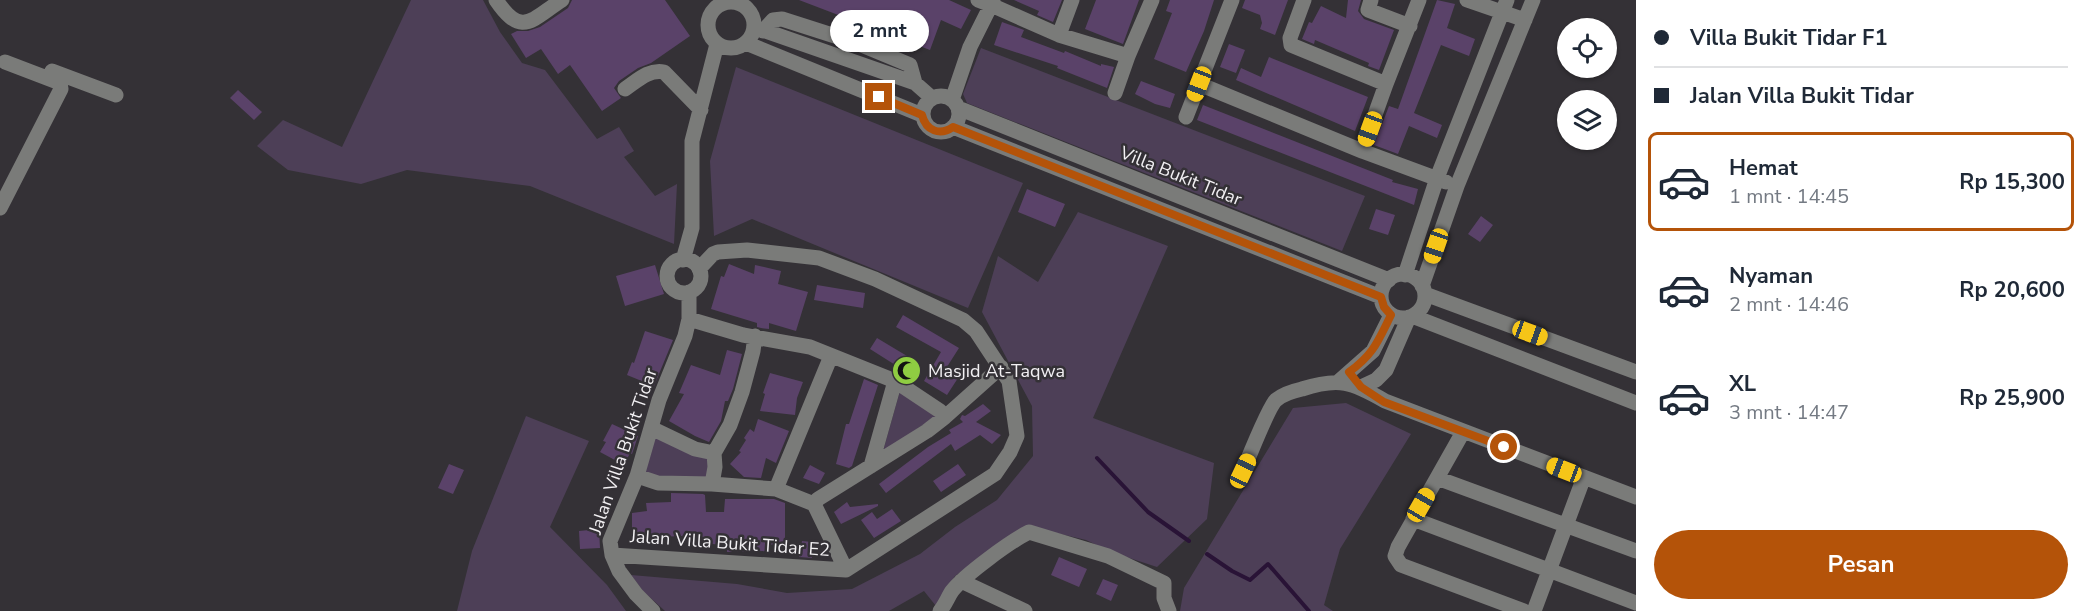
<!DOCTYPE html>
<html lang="id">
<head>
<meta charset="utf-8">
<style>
	:root { --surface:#fff; --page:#f2f2f3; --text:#1f2937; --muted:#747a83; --line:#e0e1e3; --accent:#b45309 }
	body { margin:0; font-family:"Nunito Sans",sans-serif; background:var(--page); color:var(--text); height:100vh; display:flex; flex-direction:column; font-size:22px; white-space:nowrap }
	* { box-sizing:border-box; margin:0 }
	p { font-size:20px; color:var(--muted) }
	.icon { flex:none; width:33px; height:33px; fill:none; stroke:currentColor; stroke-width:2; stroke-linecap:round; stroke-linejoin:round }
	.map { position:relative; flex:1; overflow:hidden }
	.details { display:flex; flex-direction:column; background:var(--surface); width:450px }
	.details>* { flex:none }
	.banner { display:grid; align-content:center; height:132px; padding:0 18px; background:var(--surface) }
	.buttons { position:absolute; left:1557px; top:18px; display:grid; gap:12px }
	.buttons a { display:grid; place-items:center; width:60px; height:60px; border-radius:50%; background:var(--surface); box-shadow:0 2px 4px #0004; font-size:30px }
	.end { position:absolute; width:27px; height:27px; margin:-14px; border:8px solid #b45309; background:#fff; box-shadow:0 0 0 3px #fff }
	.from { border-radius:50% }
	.bubble { position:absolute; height:42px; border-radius:21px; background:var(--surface); box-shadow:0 2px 4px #0004; font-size:20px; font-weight:700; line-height:42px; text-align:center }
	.car { position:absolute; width:18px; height:36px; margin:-18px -9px; border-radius:8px; box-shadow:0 0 4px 2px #0007; background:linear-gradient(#f5c518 24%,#345 0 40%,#f5c518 0 76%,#345 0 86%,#f5c518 0) }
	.banner b { display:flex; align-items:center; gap:21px; height:57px; font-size:22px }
	.banner b+b { border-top:2px solid var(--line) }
	.banner i { width:15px; height:15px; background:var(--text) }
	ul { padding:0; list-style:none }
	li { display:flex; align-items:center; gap:18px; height:99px; margin:0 12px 9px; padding:0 6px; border:3px solid transparent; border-radius:9px }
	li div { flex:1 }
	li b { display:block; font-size:22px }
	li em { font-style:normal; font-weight:700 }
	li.active { border-color:var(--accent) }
	li>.icon { width:54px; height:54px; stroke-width:1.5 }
	.primary-button { display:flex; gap:12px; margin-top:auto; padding:12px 18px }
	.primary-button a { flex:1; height:69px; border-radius:36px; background:var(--accent); color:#fff; font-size:24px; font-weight:700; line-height:69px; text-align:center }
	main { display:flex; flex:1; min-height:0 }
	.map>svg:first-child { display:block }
</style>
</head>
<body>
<main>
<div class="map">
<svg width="1636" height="611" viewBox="0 0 1636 611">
	<rect width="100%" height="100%" fill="#343136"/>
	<path fill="#4d3f57" d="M411,0H483L500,32L522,63L545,70L597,139L619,127L634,151L624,157L655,196L677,184L674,244L530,186L407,170L361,184L288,170L257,146L283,120L342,147Z
		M981,48L1365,196L1342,251L967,103L963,94Z
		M736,67L1023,183L968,308L752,219L714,236L710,161Z
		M1078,212L1168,246L1093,418L1214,463L1207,519L1157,567L1111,552L1086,540L1026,526L955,576L936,606L924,591L889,611H665L643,591L631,575L737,584L787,593L852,589L920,554L955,527L997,500L1033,456L1032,406L982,312L998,256L1038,282Z
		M900,391L937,416L883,451Z
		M1346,403L1411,434L1340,549L1324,605L1333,611H1180L1184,588L1293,408Z
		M526,416L589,441L550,527L607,585L626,611H457L472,551Z
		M655,437L709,458L707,479L661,478L644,472Z"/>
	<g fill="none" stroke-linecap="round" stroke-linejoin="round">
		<path stroke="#291336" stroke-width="4" d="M1097,458L1148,512L1189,541
			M1207,554L1232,571L1250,580L1268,564L1309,611"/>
	</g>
	<path fill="#5a4269" d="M572,0H665L690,36L651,63L638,68L619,81L614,88L621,98L602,111L570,65L558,74L541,49L526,58L511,34L517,31H528L540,27L568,8Z
		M799,0H949L971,10L961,29L941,20L930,50Z
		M1014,0H1062L1053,22L1037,15L1039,11Z
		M1096,0H1139L1123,44L1085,29Z
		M1170,0H1214L1204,31L1186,72L1154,59L1172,13L1166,11Z
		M1245,0H1288L1275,35L1260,29L1262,23L1260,15L1242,8Z
		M1348,0H1361L1358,11L1364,19L1394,30L1379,70L1368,66L1369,63L1315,40L1314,44L1302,39L1309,22L1312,23L1321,6L1346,18Z
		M1437,0L1455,4L1447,28L1475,39L1469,56L1441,45L1414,113L1442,125L1437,138L1409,126L1398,154L1374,145L1389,106L1398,109Z
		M1002,22L1024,30L1021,37L1064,53L1065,51L1101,66V64L1114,67L1107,88L1057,68L1058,66L994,45Z
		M1229,44L1245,50L1236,73L1220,67Z
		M1269,57L1368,97L1355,131L1236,80L1241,68L1261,77Z
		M1141,81L1175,94L1170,108L1155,104L1135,94Z
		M238,90L262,112L254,120L230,98Z
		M1203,105L1393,180L1392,182L1418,189L1414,205L1197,120Z
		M1027,189L1065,204L1055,227L1018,212Z
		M1376,209L1395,215L1388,235L1369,229Z
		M1481,216L1493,225L1480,242L1468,234Z
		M729,264L754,274L755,265L781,271L778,284L808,292L796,331L769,323V329L761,328L757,327V323L711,309L721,276L724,277Z
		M655,265L664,294L625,306L616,276Z
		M817,285L865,293L863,308L814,300Z
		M903,315L959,348L945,370L958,378L947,395L924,381L941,352L896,327Z
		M645,331L673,340L654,386L627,375L632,362L634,363Z
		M877,338L907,356L900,368L870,349Z
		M727,350L742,354L733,389L728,401H725L721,421L709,442L695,436L669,421L684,394L679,393L691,365L720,375Z
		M770,373L803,382L797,398L795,415L760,411L765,394L763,393Z
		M864,379L878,385L852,466L849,468L836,464L846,424H849Z
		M983,404L991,411L976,422L1001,435L992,444L980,435L955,451L951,444L886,493L879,484L928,447L951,433L949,430L963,422L960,419L962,415L965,416Z
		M758,419L789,431L776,463L766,458L761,478L744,477L730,464L741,452L739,451L746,440L744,438L750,429L754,432Z
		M612,424L638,436L632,454L630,453L624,465L600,452L606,442L603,441Z
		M449,464L464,470L453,494L438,488Z
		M958,464L966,475L941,492L933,481Z
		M810,465L825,473L819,484L803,478Z
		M671,493L703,494L705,495L706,512H724L725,499H774L785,503V544L769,545V551L727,552V545L681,542L682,536L632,538V513L647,511L646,503L671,502Z
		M847,502L850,507L878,504V506L841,524L834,512Z
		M892,509L901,521L874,538L861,520L872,512L877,519Z
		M599,529L600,548L580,549L579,531Z
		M802,541L812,542V558L799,557Z
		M1059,557L1087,569L1079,587L1051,575Z
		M1103,579L1118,585L1111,601L1096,594Z"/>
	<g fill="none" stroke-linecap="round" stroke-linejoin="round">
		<path stroke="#7a7b79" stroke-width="15" d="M496,0C522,38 531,20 562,0
			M993,0L991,5L1059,35L1128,56L1152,0
			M1371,0L1368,10L1410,26
			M1467,0L1525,20
			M708 25a23 23 0 1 1 46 0a23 23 0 1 1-46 0Z
			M754,27L915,83L932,98
			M763,31L773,20L782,19L857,43L910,65L915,83
			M1059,35L1072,0
			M746,43L922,115
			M52,71L116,95
			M1199,84L1362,151L1386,84L1291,45L1290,38L1304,0
			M1386,84L1419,0
			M625,89C637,81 648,69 664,72L701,110
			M1115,93L1128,56
			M923 114a18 18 0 1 1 36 0a18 18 0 1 1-36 0Z
			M952,100L970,47L991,5L978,0
			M958,108L1389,280
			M1186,117L1232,0
			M953,127L1381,297
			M1362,151L1446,182
			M0,208L61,89L60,83L5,62
			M667 276a17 17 0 1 1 34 0a17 17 0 1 1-34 0Z
			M683,260L692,228V141L717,44
			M1381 296a22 22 0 1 1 44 0a22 22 0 1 1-44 0Z
			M1405,275L1437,178L1507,0
			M1422,286L1457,186L1533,0
			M1425,294L1636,372
			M1412,316L1636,403
			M689,319L743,335L810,347L895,381L871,466
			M895,381L940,411L945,417
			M1339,381L1373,351L1391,315
			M1361,387L1376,380L1386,370L1409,317
			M651,428L695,449L714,453
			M1463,432L1398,547L1395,556L1401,565L1524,611
			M1243,471C1248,459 1269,406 1276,400C1283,394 1293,391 1302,389C1339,377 1352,382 1385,401L1636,497
			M637,476L658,483L712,484L715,467L714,453L730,425L742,392L753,351L755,336
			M1437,478L1636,551
			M712,484L776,489L814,504L846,570
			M776,489L831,356
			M814,504L818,499L927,431L945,417L1001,367
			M1413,519L1636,603
			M612,555L846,570L995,474L1010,452L1017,436L1009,381L976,331L963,320L875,279L819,258L747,250L718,252L713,254L699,269
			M961,581L1025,611
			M653,611L636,594L619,571L612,555L610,541L637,476L659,400L685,336L689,319V292
			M940,611C945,605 948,597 952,591C964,575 1011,541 1029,532L1108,556L1164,583V598L1169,611
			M1534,611L1584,477"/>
	</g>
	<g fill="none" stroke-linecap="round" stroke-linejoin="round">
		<path stroke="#b45309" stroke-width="8" d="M879,97L922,115C926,131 940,136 953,127L1381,297L1384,307L1391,315C1378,341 1374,354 1349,372L1361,387L1384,402L1504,447"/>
	</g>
	<defs>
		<symbol id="mosque-disc" viewBox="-11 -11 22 22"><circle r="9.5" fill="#8fcd42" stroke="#343136"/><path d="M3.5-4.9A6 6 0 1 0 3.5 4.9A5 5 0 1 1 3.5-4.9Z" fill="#111"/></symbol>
	</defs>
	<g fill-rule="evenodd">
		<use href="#mosque-disc" x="890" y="354" width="33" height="33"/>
	</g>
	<g text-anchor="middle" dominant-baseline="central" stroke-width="5" stroke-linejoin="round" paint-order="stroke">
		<g font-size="18" fill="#f2f0f3" stroke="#343136">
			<text transform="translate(1181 176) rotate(22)">Villa Bukit Tidar</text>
			<text transform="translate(623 451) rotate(-71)">Jalan Villa Bukit Tidar</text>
			<text transform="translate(730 543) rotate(4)">Jalan Villa Bukit Tidar E2</text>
		</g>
		<g font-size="18" fill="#f2f0f3" stroke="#343136" text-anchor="start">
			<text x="928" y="371">Masjid At-Taqwa</text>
		</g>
	</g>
</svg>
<div class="buttons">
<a><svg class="icon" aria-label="locate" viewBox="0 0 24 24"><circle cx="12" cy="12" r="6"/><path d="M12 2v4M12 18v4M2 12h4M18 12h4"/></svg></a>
<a><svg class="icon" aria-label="layers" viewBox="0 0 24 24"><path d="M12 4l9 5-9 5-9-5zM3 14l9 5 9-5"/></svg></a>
</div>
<i class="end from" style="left:1504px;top:447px"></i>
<i class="end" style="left:879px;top:97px"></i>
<div class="bubble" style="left:830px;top:10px;width:99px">2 mnt</div>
<i class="car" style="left:1199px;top:84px;rotate:201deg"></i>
<i class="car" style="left:1370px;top:129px;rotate:200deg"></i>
<i class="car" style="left:1436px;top:246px;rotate:199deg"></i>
<i class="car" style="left:1530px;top:333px;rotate:110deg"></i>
<i class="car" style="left:1564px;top:470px;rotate:291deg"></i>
<i class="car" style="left:1243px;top:471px;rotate:25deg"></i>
<i class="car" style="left:1421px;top:505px;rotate:30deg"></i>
</div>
<section class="details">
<div class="banner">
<b><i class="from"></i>Villa Bukit Tidar F1</b>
<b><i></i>Jalan Villa Bukit Tidar</b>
</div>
<ul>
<li class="active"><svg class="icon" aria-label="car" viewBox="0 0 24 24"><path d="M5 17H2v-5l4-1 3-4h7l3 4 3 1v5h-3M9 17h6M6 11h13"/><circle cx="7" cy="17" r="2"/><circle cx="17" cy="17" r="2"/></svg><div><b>Hemat</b><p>1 mnt · 14:45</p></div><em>Rp 15,300</em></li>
<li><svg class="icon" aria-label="car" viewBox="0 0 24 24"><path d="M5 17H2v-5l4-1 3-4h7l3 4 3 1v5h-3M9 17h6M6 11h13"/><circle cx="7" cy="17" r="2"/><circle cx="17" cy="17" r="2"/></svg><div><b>Nyaman</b><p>2 mnt · 14:46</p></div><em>Rp 20,600</em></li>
<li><svg class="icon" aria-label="car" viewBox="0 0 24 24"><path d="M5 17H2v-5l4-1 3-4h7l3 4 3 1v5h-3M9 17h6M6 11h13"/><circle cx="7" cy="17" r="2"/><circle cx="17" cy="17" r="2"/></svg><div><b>XL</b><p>3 mnt · 14:47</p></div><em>Rp 25,900</em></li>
</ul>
<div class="primary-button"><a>Pesan</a></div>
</section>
</main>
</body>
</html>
